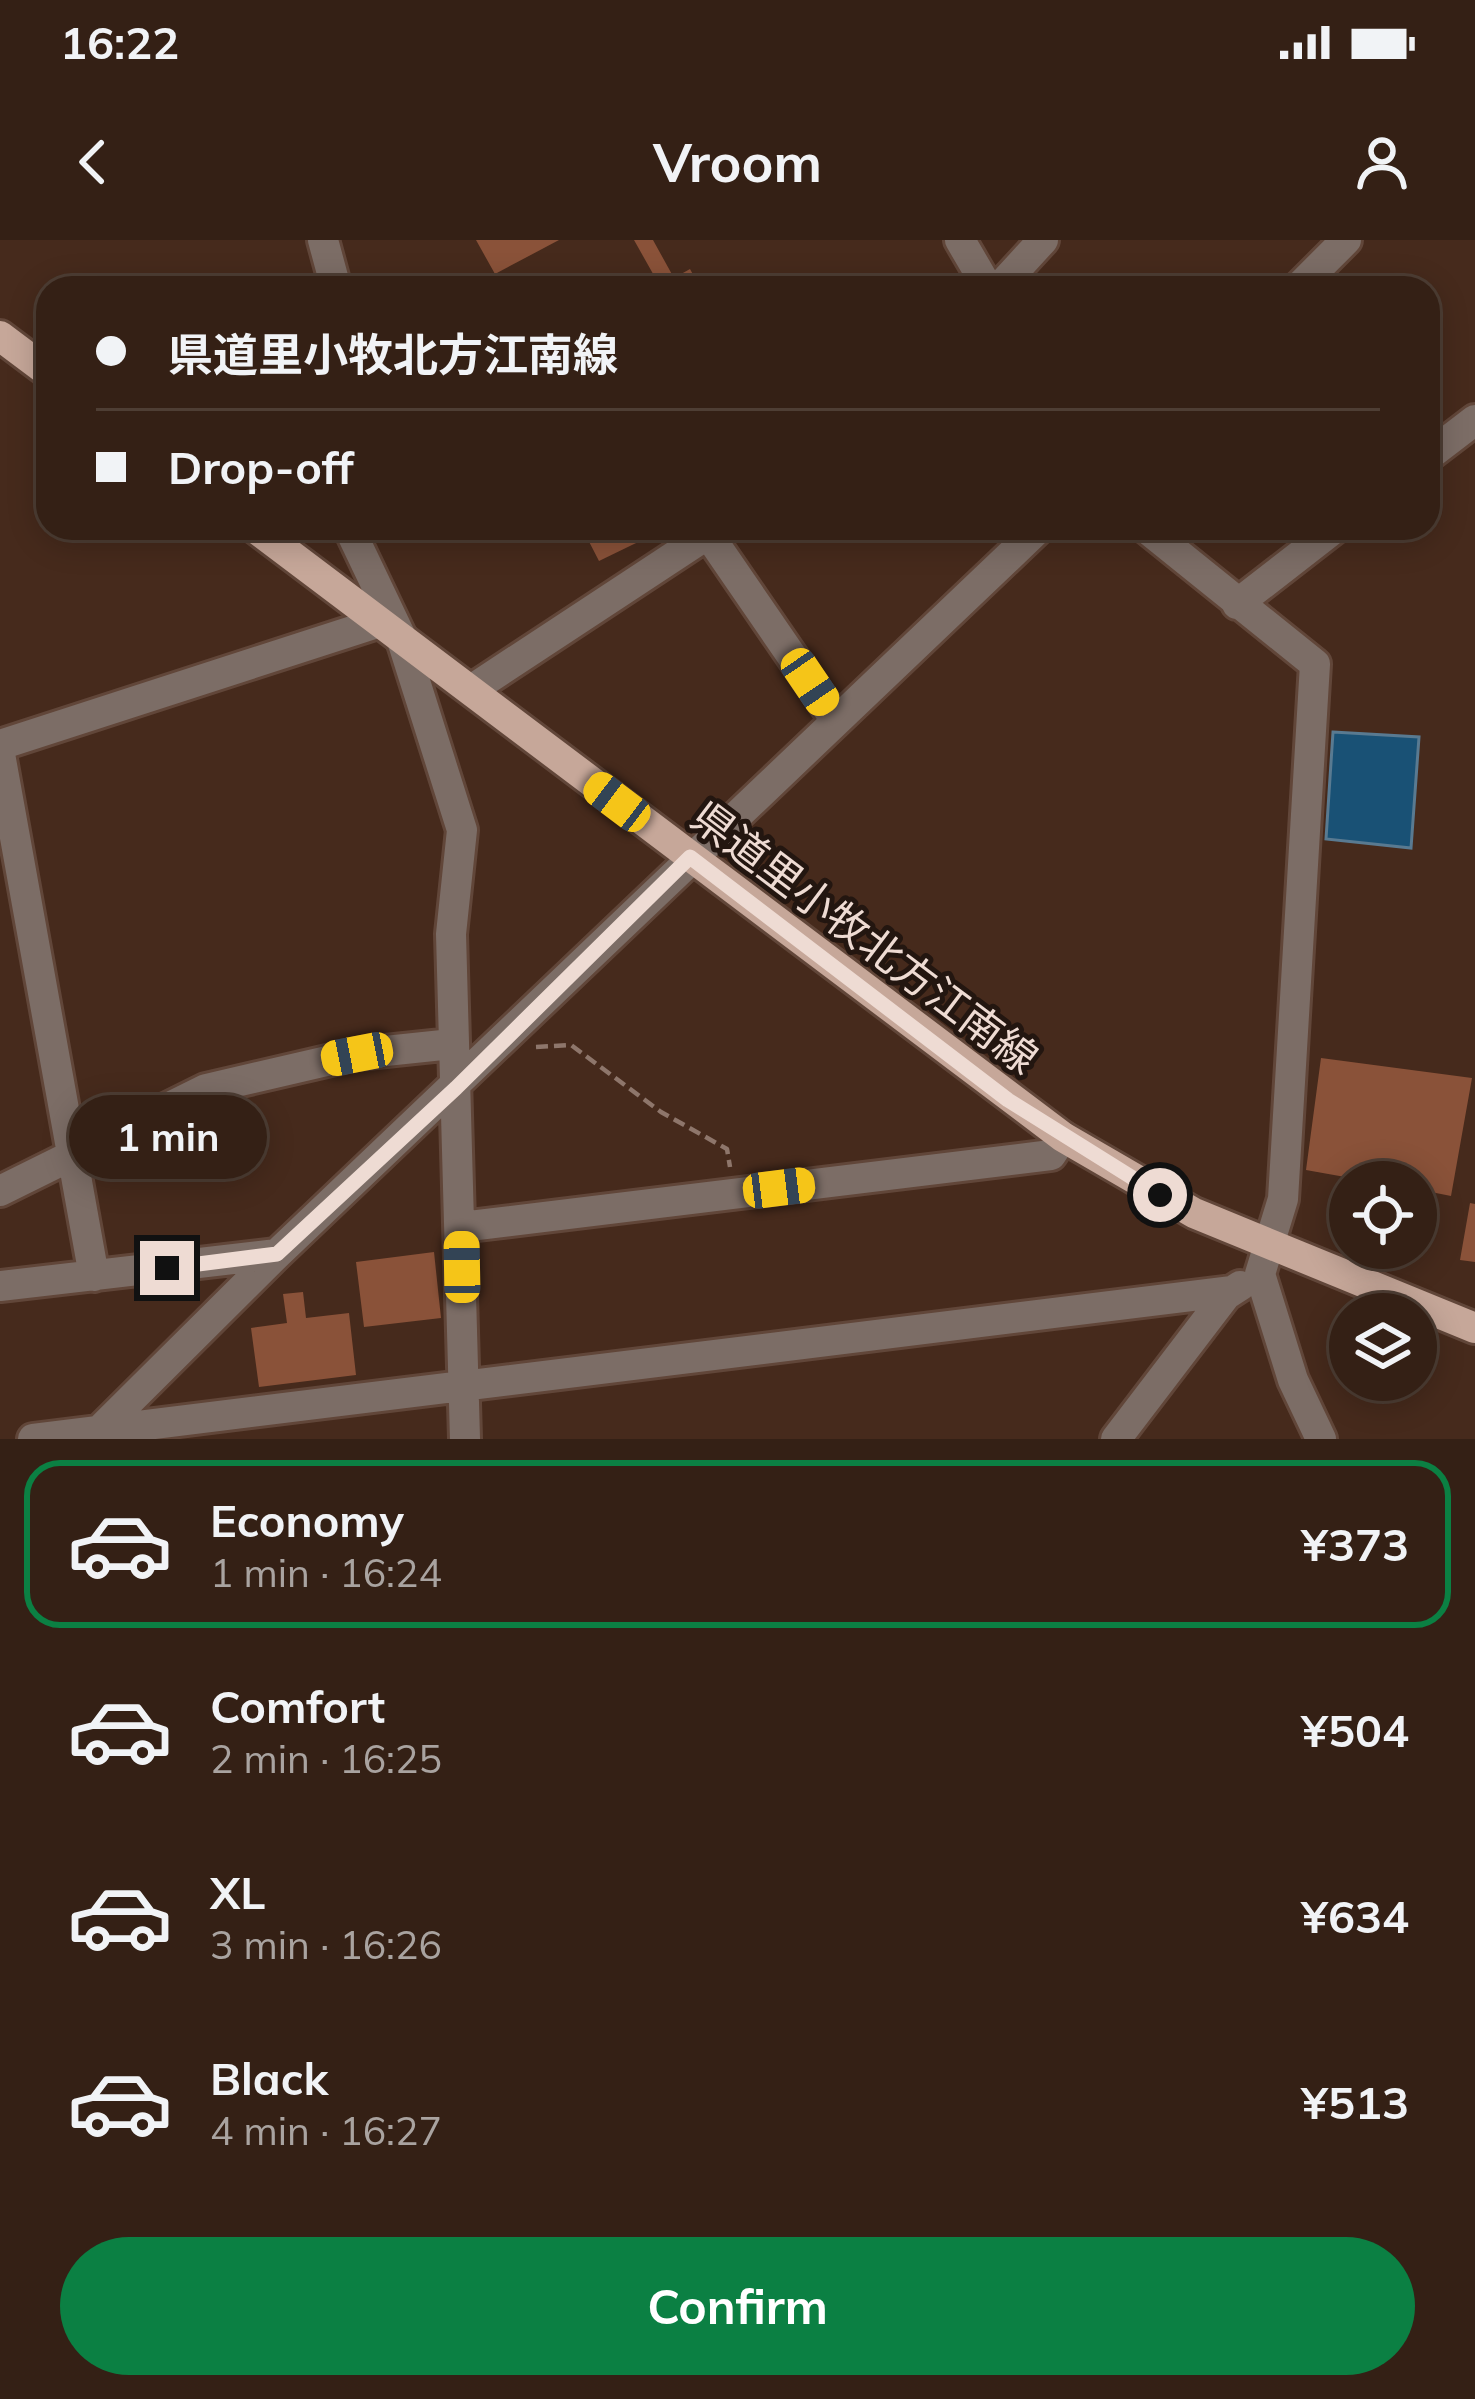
<!DOCTYPE html>
<html lang="en">
<head>
<meta charset="utf-8">
<style>
	:root { --surface:#342015; --page:#3c281e; --text:#f1f3f6; --muted:#a9a3a0; --line:#4e3e34; --accent:#0b8043 }
	body { margin:0; font-family:Mulish,"Noto Sans JP",sans-serif; background:var(--page); color:var(--text); height:100vh; display:flex; flex-direction:column; font-size:45px; white-space:nowrap }
	* { box-sizing:border-box; margin:0 }
	p { font-size:39px; color:var(--muted) }
	.icon { flex:none; width:66px; height:66px; fill:none; stroke:currentColor; stroke-width:2; stroke-linecap:round; stroke-linejoin:round }
	.map { position:relative; height:1199px; overflow:hidden }
	.side { display:flex; flex-direction:column; background:var(--surface); flex:1 }
	.side>* { flex:none }
	.guide { position:absolute; left:36px; top:36px; width:1404px; height:264px; border-radius:36px; box-shadow:0 6px 30px #0003,0 0 0 3px var(--line); display:grid; align-content:center; height:264px; padding:0 60px; background:var(--surface) }
	.controls { position:absolute; left:1329px; top:921px; display:grid; gap:24px }
	.controls a { display:grid; place-items:center; width:108px; height:108px; border-radius:50%; background:var(--surface); box-shadow:0 6px 30px #0003,0 0 0 3px var(--line); font-size:60px }
	.end { position:absolute; width:54px; height:54px; margin:-27px; border:15px solid #eedbd3; background:#111; box-shadow:0 0 0 6px #111 }
	.from { border-radius:50% }
	.bubble { position:absolute; height:84px; border-radius:42px; background:var(--surface); box-shadow:0 6px 30px #0003,0 0 0 3px var(--line); font-size:39px; font-weight:700; line-height:84px; text-align:center }
	.car { position:absolute; width:36px; height:72px; margin:-36px -18px; border-radius:15px; box-shadow:0 0 9px 3px #0007; background:linear-gradient(#f5c518 24%,#345 0 40%,#f5c518 0 76%,#345 0 86%,#f5c518 0) }
	.guide b { display:flex; align-items:center; gap:42px; height:114px; font-size:45px }
	.guide b+b { border-top:3px solid var(--line) }
	.guide i { width:30px; height:30px; background:var(--text) }
	ul { padding:21px 0 0; list-style:none }
	li { display:flex; align-items:center; gap:36px; height:168px; margin:0 24px 18px; padding:0 36px; border:6px solid transparent; border-radius:36px }
	li div { flex:1 }
	li b { display:block; font-size:45px }
	li em { font-style:normal; font-weight:700 }
	li.selected { border-color:var(--accent) }
	li>.icon { width:108px; height:108px; stroke-width:1.5 }
	.button { display:flex; gap:24px; margin-top:auto; padding:24px 60px }
	.button a { flex:1; height:138px; border-radius:72px; background:var(--accent); color:#fff; font-size:48px; font-weight:700; line-height:138px; text-align:center }
	.status { display:flex; justify-content:space-between; align-items:center; height:84px; padding:0 60px; background:var(--surface); direction:ltr }
	.status svg { height:33px; fill:currentColor }
	header { display:flex; justify-content:space-between; align-items:center; height:156px; padding:0 60px; background:var(--surface); font-size:54px; font-weight:700 }
	.map>svg:first-child { display:block }
</style>
</head>
<body>
<div class="status"><b>16:22</b><svg viewBox="0 0 49 12"><path d="M0 12V9h3v3zM5 12V6h3v6zM10 12V3h3v9zM15 12V0h3v12zM26 1h20v11H26zM47 4h2v5h-2z"/></svg></div>
<header><svg class="icon" aria-label="back" viewBox="0 0 24 24"><path d="M15 5l-7 7 7 7"/></svg>Vroom<svg class="icon" aria-label="person" viewBox="0 0 24 24"><circle cx="12" cy="8" r="4"/><path d="M4 21q1-7 8-7t8 7"/></svg></header>
<div class="map">
<svg width="1475" height="1199" viewBox="0 0 1475 1199">
	<rect width="100%" height="100%" fill="#462a1c"/>
	<path fill="#195175" stroke="#597a91" stroke-width="3" d="M1333,492L1419,497L1411,608L1326,599Z"/>
	<path fill="#8a5239" d="M476,0H559L495,34Z
		M634,0H653L674,38L690,29L697,42L709,36L715,48H661Z
		M582,288H667L599,321Z
		M1321,818L1472,838L1451,956L1416,949V942H1373L1306,930Z
		M1470,963L1475,964V1022L1460,1020Z
		M434,1012L441,1078L364,1087L356,1022Z
		M303,1052L306,1078L349,1073L356,1135L259,1147L251,1088L287,1083L283,1054Z"/>
	<g fill="none" stroke-linecap="round" stroke-linejoin="round">
		<defs>
			<path id="minor" d="M323,0L336,48
				M960,0L988,48
				M999,48L1043,0
				M1298,48L1346,0
				M1428,216L1475,180
				M349,288L401,397L462,590L451,694L465,1199
				M1146,288L1315,424L1283,959L1260,1034L1293,1140L1321,1199
				M1237,364L1335,288
				M471,450L708,294L835,479
				M0,505L380,382
				M0,514L94,1036
				M0,951L206,849L357,814L452,804
				M461,987L1051,915L1063,897
				M0,1046L277,1014
				M33,1199L1232,1051
				M91,1199L277,1014L1039,288
				M1116,1199L1226,1055L1240,1046"/>
			<path id="major" d="M0,96L48,132
				M255,288L1063,897L1194,973L1475,1088"/>
		</defs>
		<use href="#minor" stroke="#614639" stroke-width="36"/>
		<use href="#major" stroke="#614639" stroke-width="36"/>
		<path stroke="#8e766b" stroke-width="4.5" stroke-dasharray="12 6" stroke-linecap="butt" d="M536,807L571,805L661,872L727,909L730,927"/>
		<use href="#minor" stroke="#7c6d66" stroke-width="30"/>
		<use href="#major" stroke="#c6a799" stroke-width="30"/>
	</g>
	<g fill="none" stroke-linecap="round" stroke-linejoin="round">
		<path stroke="#eedbd3" stroke-width="15" d="M167,1028L277,1014L456,848L690,617L1008,860L1160,955"/>
	</g>
	<g text-anchor="middle" dominant-baseline="central" stroke-width="10" stroke-linejoin="round" paint-order="stroke">
		<g font-size="42" fill="#eedbd3" stroke="#231610">
			<text transform="translate(865 697) rotate(37)">県道里小牧北方江南線</text>
		</g>
	</g>
</svg>
<div class="controls">
<a><svg class="icon" aria-label="locate" viewBox="0 0 24 24"><circle cx="12" cy="12" r="6"/><path d="M12 2v4M12 18v4M2 12h4M18 12h4"/></svg></a>
<a><svg class="icon" aria-label="layers" viewBox="0 0 24 24"><path d="M12 4l9 5-9 5-9-5zM3 14l9 5 9-5"/></svg></a>
</div>
<i class="end from" style="left:1160px;top:955px"></i>
<i class="end" style="left:167px;top:1028px"></i>
<div class="bubble" style="left:69px;top:855px;width:198px">1 min</div>
<i class="car" style="left:810px;top:442px;rotate:146deg"></i>
<i class="car" style="left:617px;top:562px;rotate:307deg"></i>
<i class="car" style="left:357px;top:814px;rotate:259deg"></i>
<i class="car" style="left:779px;top:948px;rotate:83deg"></i>
<i class="car" style="left:462px;top:1027px;rotate:359deg"></i>
<div class="guide">
<b><i class="from"></i>県道里小牧北方江南線</b>
<b><i></i>Drop-off</b>
</div>
</div>
<section class="side">
<ul>
<li class="selected"><svg class="icon" aria-label="car" viewBox="0 0 24 24"><path d="M5 17H2v-5l4-1 3-4h7l3 4 3 1v5h-3M9 17h6M6 11h13"/><circle cx="7" cy="17" r="2"/><circle cx="17" cy="17" r="2"/></svg><div><b>Economy</b><p>1 min · 16:24</p></div><em>¥373</em></li>
<li><svg class="icon" aria-label="car" viewBox="0 0 24 24"><path d="M5 17H2v-5l4-1 3-4h7l3 4 3 1v5h-3M9 17h6M6 11h13"/><circle cx="7" cy="17" r="2"/><circle cx="17" cy="17" r="2"/></svg><div><b>Comfort</b><p>2 min · 16:25</p></div><em>¥504</em></li>
<li><svg class="icon" aria-label="car" viewBox="0 0 24 24"><path d="M5 17H2v-5l4-1 3-4h7l3 4 3 1v5h-3M9 17h6M6 11h13"/><circle cx="7" cy="17" r="2"/><circle cx="17" cy="17" r="2"/></svg><div><b>XL</b><p>3 min · 16:26</p></div><em>¥634</em></li>
<li><svg class="icon" aria-label="car" viewBox="0 0 24 24"><path d="M5 17H2v-5l4-1 3-4h7l3 4 3 1v5h-3M9 17h6M6 11h13"/><circle cx="7" cy="17" r="2"/><circle cx="17" cy="17" r="2"/></svg><div><b>Black</b><p>4 min · 16:27</p></div><em>¥513</em></li>
</ul>
<div class="button"><a>Confirm</a></div>
</section>
</body>
</html>
